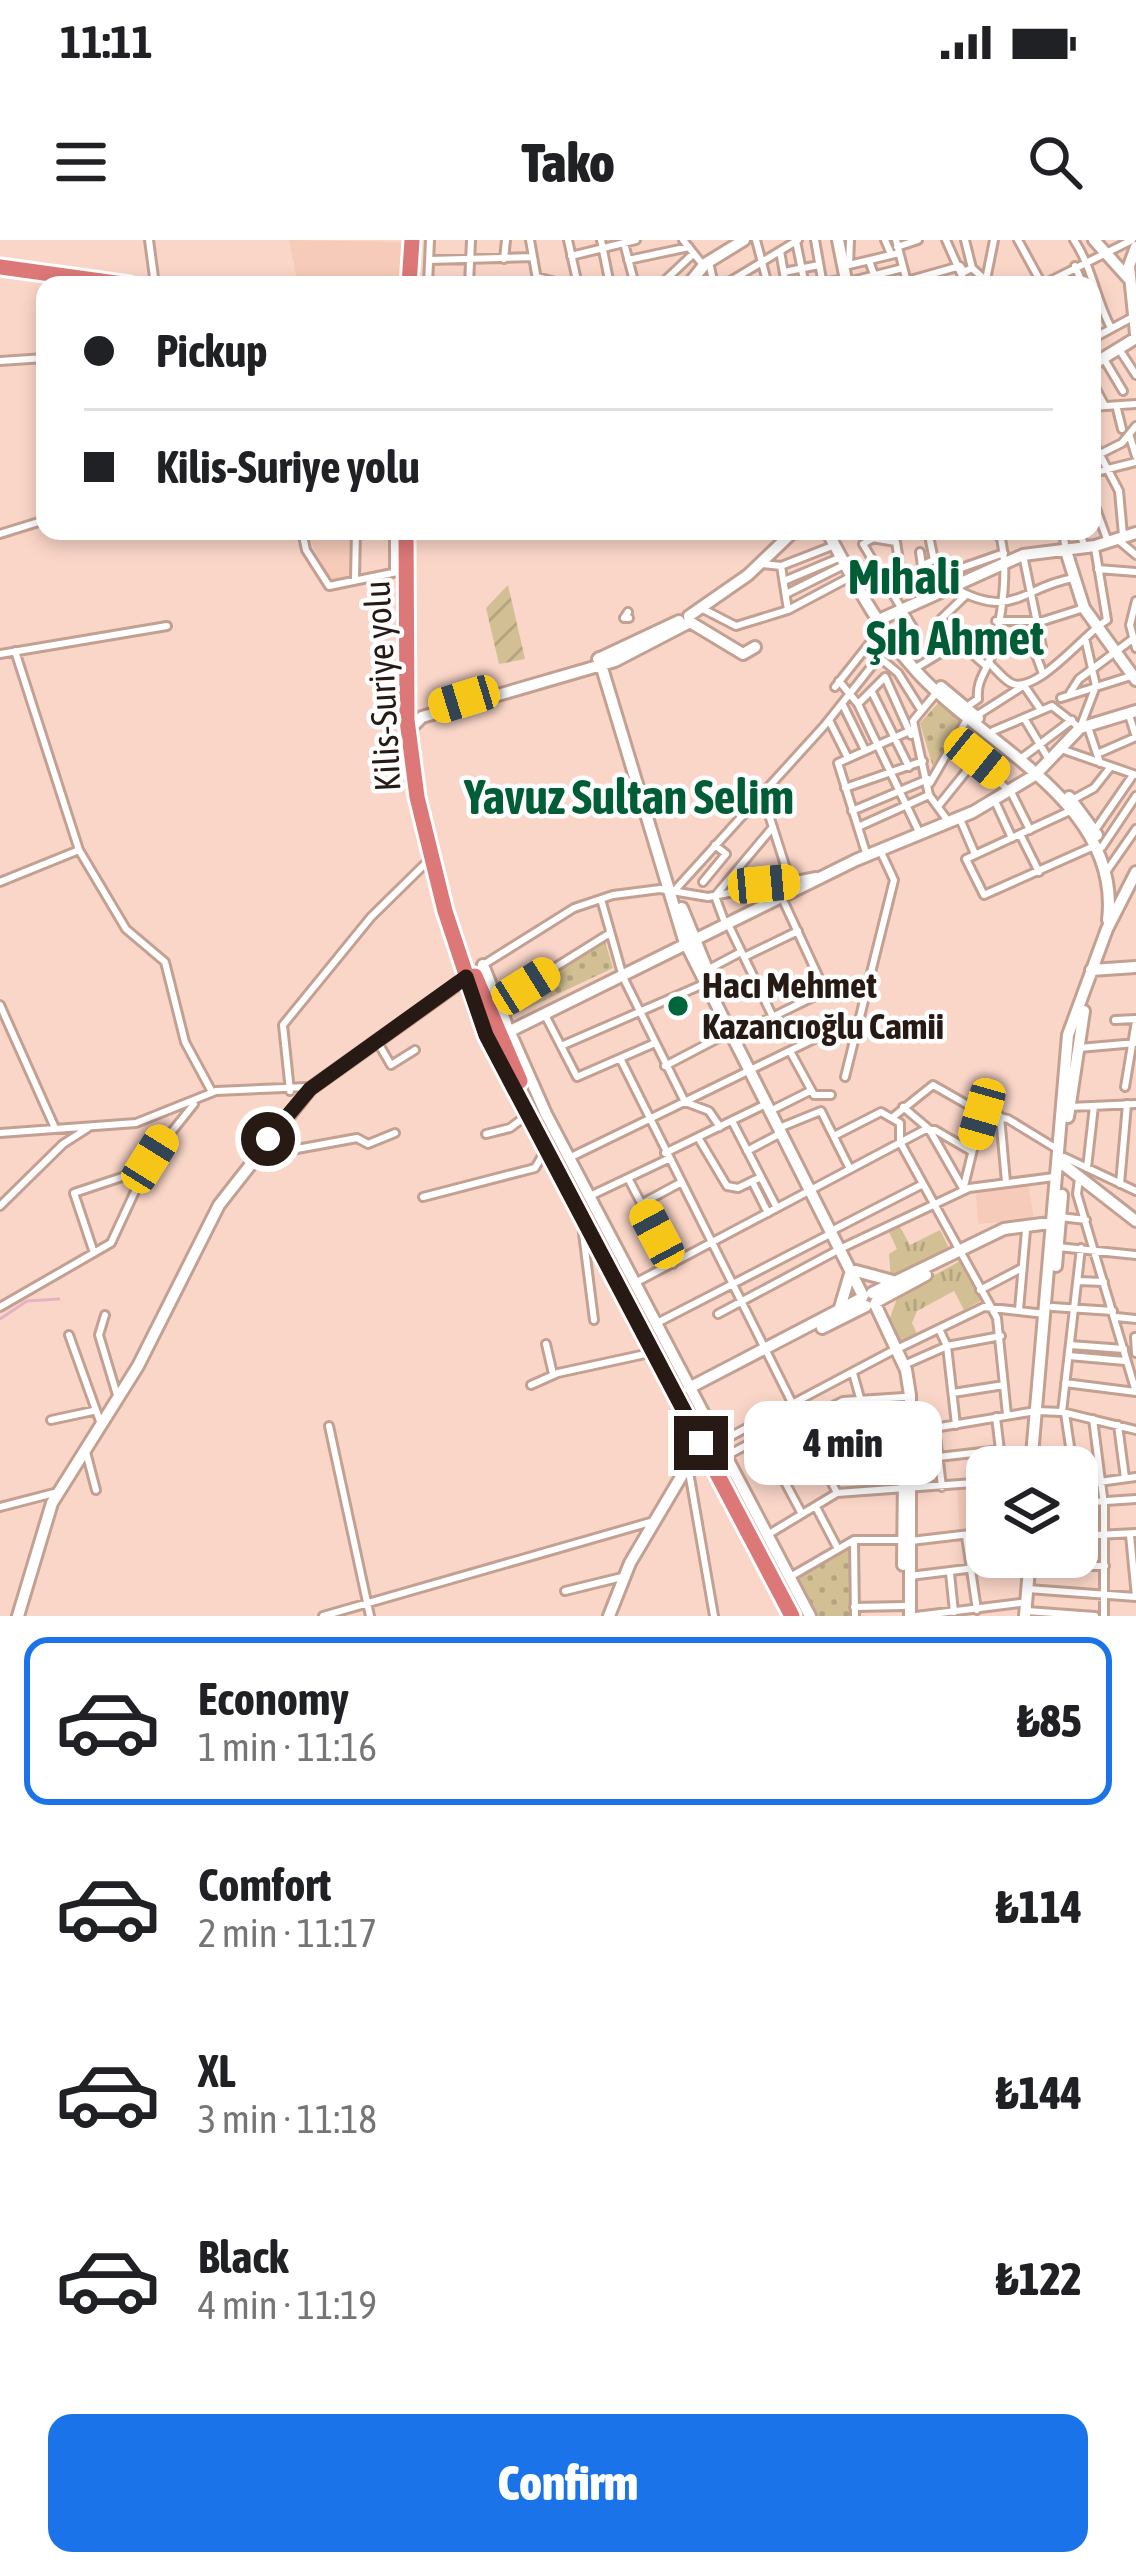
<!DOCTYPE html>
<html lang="en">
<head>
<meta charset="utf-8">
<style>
	:root { --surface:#fff; --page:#f6f6f6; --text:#202124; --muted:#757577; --line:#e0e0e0; --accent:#1a73e8 }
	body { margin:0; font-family:"Asap Condensed",sans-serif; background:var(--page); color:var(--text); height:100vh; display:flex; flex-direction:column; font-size:45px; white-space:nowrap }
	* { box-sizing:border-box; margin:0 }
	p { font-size:39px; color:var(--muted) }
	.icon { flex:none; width:66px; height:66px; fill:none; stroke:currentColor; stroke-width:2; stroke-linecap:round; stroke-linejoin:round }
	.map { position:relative; height:1376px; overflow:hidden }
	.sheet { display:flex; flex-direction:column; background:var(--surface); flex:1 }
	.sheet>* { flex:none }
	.top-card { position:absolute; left:36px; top:36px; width:1065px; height:264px; border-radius:24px; box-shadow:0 6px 18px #0003; display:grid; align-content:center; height:264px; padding:0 48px; background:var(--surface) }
	.fabs { position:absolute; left:966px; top:1206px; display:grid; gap:24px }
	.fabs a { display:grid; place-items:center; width:132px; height:132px; border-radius:24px; background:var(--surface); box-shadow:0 6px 18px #0003; font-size:60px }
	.end { position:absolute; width:54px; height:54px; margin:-27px; border:15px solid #271a15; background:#fff; box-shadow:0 0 0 6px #fff }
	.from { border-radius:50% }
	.bubble { position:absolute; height:84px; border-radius:24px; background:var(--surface); box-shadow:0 6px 18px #0003; font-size:39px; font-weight:800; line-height:84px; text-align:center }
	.car { position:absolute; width:36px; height:72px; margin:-36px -18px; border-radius:15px; box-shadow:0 0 9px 3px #0007; background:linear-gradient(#f5c518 24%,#345 0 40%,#f5c518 0 76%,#345 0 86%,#f5c518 0) }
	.top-card b { display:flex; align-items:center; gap:42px; height:114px; font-size:45px }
	.top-card b+b { border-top:3px solid var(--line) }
	.top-card i { width:30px; height:30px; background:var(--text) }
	ul { padding:21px 0 0; list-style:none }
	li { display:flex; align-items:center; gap:36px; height:168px; margin:0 24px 18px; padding:0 24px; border:6px solid transparent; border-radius:24px }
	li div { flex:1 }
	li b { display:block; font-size:45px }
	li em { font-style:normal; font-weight:800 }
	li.active { border-color:var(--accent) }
	li>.icon { width:108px; height:108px; stroke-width:1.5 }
	.button { display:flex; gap:24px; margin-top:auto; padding:24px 48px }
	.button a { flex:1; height:138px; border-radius:24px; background:var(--accent); color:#fff; font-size:48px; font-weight:800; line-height:138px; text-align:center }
	.status { display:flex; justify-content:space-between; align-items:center; height:84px; padding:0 60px; background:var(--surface); direction:ltr }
	.status svg { height:33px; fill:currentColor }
	header { display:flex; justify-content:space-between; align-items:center; height:156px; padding:0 48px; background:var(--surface); font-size:54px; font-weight:800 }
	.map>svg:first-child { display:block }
</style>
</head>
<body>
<div class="status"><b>11:11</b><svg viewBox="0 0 49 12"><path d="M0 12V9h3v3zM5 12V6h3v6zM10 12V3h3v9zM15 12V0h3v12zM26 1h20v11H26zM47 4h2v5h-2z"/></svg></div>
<header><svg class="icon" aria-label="menu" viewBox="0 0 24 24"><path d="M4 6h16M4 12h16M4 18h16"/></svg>Tako<svg class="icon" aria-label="search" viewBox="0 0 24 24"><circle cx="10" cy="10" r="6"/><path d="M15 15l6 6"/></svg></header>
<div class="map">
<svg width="1136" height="1376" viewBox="0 0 1136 1376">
	<defs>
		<pattern id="grass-tufts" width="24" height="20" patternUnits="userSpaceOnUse" patternTransform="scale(3)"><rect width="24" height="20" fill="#d2c094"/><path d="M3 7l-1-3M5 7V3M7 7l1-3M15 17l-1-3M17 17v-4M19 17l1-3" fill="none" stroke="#b4a47f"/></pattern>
		<pattern id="park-dots" width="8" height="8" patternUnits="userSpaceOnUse" patternTransform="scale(3)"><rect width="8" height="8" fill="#d2c094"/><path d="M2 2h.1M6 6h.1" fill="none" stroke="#b4a47f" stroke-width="1.8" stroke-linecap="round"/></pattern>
		<pattern id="garden-furrows" width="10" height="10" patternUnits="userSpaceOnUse" patternTransform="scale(3)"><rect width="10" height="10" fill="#d2c094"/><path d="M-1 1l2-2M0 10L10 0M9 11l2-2" fill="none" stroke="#b4a47f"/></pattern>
	</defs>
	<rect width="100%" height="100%" fill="#fad6c8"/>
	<path fill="#f6cbb9" d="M289,0L398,2L408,7L403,45H298Z
		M306,291H352L351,337L329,340Z
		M1028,942L1034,979L978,984L976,949Z
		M987,1246V1289L960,1293L957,1249Z"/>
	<path fill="url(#grass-tufts)" d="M899,985L910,1005L940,990L950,1010L891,1040L889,1014L897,1009L888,990Z
		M960,1021L982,1060L964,1070L954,1051L917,1071L912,1083L918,1096L900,1105L889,1081L898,1055Z"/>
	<path fill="url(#park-dots)" d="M939,462L962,481L933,527L920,483Z
		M604,698L613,728L509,777L504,764Z
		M920,1193H933L938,1243L916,1239L915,1196Z
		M846,1306L852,1310L853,1376H815L796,1337Z"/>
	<path fill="url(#garden-furrows)" d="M508,345L525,419L499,424L486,368Z"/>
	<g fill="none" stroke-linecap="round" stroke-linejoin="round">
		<path stroke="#e6b2c3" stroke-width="3" d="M0,1079L27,1061L59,1059"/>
		<defs>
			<path id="street" d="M149,0L155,45
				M530,0L538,45
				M568,0L578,45
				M601,0L610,45
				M683,0L703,25
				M756,0L768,45
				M815,0L823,45
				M850,0L849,25L899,13
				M885,0L891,14
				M896,0L907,42
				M946,0L966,45
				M965,0L972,28L984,39
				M1018,0L1042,44
				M1074,0C1093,29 1095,58 1111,88
				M796,1L805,45
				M624,3L635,45
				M897,7L918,0
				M780,11L786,45
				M571,16L636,0
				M504,19L506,0
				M429,20L533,17
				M628,20L689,7
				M869,21L878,45
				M709,22L714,45
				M1075,26L1083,45
				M784,32L819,25
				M537,37L566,45
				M852,41L903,28
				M907,41L960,26L964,32L972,28
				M822,43L846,39
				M428,45L430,0
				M469,45L471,0
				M660,45L693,14
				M724,45L798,0
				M985,45L994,0
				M1042,45L1132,0
				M1092,99L1131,78
				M1119,109L1136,135
				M1104,119L1123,151
				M0,121L45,118
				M1092,142L1105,166L1092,167
				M1106,166L1136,164
				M1117,169L1122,189
				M1092,184L1097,216
				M1130,197L1136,216
				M1100,215L1119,251L1123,295
				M1092,218L1122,203L1136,186
				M1092,233L1136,222
				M1092,258L1107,299
				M302,291L306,310L329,346L402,331
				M394,291V332
				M886,291L863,304L915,391L898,402
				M1063,291L1066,311
				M1079,291L1085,307
				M0,294L45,280
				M872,298L896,302L902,340
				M1117,299L1136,315
				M920,312L924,341L1004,313
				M1023,315L1042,407L1035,412L1043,434
				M762,324L781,326L835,305
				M923,325L934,320L928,291
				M781,326L788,370
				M1098,329L1136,332
				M355,339L356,291
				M784,341L841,317
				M889,342L924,341L927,356
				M954,348C1014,381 1023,346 1074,338
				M788,353L844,325
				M1136,361L1130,385L1136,408
				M703,369L736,386L788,370L852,336
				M628,372L624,378H629
				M996,381H1043L1084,368
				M944,385L941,379L966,355
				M966,407L994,399
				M15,411L79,610L126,689L165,722L185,802L212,852
				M0,414L167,386
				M879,417L898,433L920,468
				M988,422C995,428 1003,439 1011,443C1036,456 1086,392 1107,380L1095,308
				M919,426L959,402L986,426
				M885,437L911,495
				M839,441L858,464L920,594
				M1023,444L1041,470
				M835,447L881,389
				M872,452L909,527
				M937,452L913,481L929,555L948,581
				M1070,453L1079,439L1134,398
				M1061,458L1131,436
				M858,464L885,437
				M843,465L865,510
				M965,468L978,459C976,440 987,431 992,414C1002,376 1010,328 999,291
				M1129,475L1136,497
				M976,476L1023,446
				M1024,478L1048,518
				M829,480L848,518
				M1088,487L1100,523
				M993,491L1052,466L1080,488L1096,446L1085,398
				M955,500L1009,551
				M1061,509L1136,535
				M1097,514L1136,497
				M1023,517L1072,480
				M930,543L967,479
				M845,548L923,521
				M1010,550L1030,590
				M762,553L790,641
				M994,559L1012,598
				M1072,560L1094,548L1109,529
				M939,565L977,518
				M1072,570L966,619L984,655L1094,606
				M852,571L928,539
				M960,579L975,614
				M858,587L929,555
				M1095,590L1133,535
				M1020,594L1039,632
				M1102,607L1136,556
				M867,616L838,523L914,489
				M1106,632L1136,589
				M0,642L79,610
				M703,642L726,614L715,605
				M675,650L824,486L891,402
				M601,659L621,730
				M725,683L715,656L773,587
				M729,686L773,777
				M744,717L798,691
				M483,725L574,668L613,655L660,649L708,657L816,636
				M707,730L741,712
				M622,735L685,862L709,871L720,887
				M498,763L610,693
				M0,765L55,888
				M544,773L577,837L655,803
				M1115,780L1136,779
				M738,794L825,751L783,660
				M377,801L391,825L415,810
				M561,806L706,743
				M1079,808L1136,803
				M790,811L814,855H831
				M621,820L837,1253
				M665,826L730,792
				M845,837L894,640L880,610
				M1125,847L1136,781
				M290,851L283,785L371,677L430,619
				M903,867L929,889L964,950
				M1069,867L1136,864
				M776,868L810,851
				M1000,876L1006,942
				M893,877L933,845L982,873L1008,879L1057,909
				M732,881L777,968
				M784,886L821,871L850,929
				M0,893L136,883L216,851L307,847
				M486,894L510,888L526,876
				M834,896L881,872L900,883V902L997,1078L1007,1175
				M699,899L727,946L738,948L761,937
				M271,902L286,911L357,898L368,904L395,893
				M747,911L781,893
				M665,913L766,864
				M1064,917L1136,951
				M569,918L816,798
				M1087,928L1094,866
				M628,938L673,1024
				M1079,938L1077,954L1136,1152
				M752,941L768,973
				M1120,944L1127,864
				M964,946L982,873
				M590,956L668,919
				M423,957L535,928L545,911
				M641,964L680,943
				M0,966L63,904L88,888
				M1060,977L1086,980
				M835,989L923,944
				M583,993L594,1080
				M844,1007L969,948L1054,937
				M1058,1007L1136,1015
				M94,1013L74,953L146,929
				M1078,1041L1104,1042
				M635,1043L924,890H935L971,911
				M980,1050L1022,1028
				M0,1067L111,1003L150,919L194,864
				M1052,1067L1113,1071
				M1019,1070L1026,990
				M718,1074L838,1010
				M105,1075L99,1095L117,1155
				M1116,1077L1136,1079
				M657,1083L830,994
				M939,1089L947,1106L956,1185
				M69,1095L101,1184
				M1135,1097L1136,1113
				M546,1104L553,1134
				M1070,1105L1124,1109
				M897,1109L984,1067L1045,1074
				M1069,1116L1125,1121
				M904,1125L947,1106L1001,1096
				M853,1133L860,1158
				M1065,1143L1136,1152
				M531,1145L558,1133L650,1113
				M953,1153L1004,1145
				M1062,1172L1081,1008
				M1065,1173L1073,1227
				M996,1177L1002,1227
				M1093,1179L1104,1265V1376
				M51,1180L93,1171
				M801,1182L843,1161L904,1157
				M754,1184L802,1274
				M1118,1185L1125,1238
				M329,1186L370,1376
				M935,1188L942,1247
				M910,1192L1036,1171L1062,1172L1136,1190
				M720,1202L892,1111
				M814,1208L904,1204
				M86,1212L96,1250
				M728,1215L799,1177
				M938,1217L1000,1210
				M688,1226L714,1376
				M1077,1245L1136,1237
				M1077,1263L1136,1259
				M0,1267L54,1253
				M816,1267L838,1309
				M769,1294L837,1253L987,1242
				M1130,1295L1136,1357
				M966,1296L977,1370
				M1077,1296L1136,1293
				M911,1301L987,1292
				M854,1302L855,1376
				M1056,1317L1055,1326H1105
				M1030,1324L1055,1326
				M950,1333L954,1372
				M910,1336L1023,1322
				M790,1337L854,1300H902
				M1028,1349L1136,1357
				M565,1351L622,1337
				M854,1367L905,1366
				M1027,1371L1095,1376
				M323,1376L654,1281
				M916,1376L1020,1363"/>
			<path id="secondary" d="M838,0L847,45
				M1094,0L1130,40
				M1136,7L1129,26L1136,94
				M688,45L705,24L744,0
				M1092,125L1136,98
				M827,291C854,341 879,390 917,432C983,505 1122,563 1108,680
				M1066,311L1084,368L1136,440
				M881,379L1023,315L1095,306L1136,293
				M690,382L689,376L748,335L794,291
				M599,418L684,700L863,1056
				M598,419L679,381
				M941,447L978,478
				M415,484L422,477L615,421L690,382L743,414L755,407
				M1069,557L1097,595
				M682,668L709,734
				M483,725L506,783
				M1091,730L1136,727
				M508,788L546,874L810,1376
				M498,797L856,620L973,572L1035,535L1080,488L1136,471
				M1068,877L1084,771
				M1064,925L1136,981
				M1056,1026L1062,955
				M856,1031L893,1041
				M872,1053L1004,989L1057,982
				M876,1062L926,1035
				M875,1064L906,1130L910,1155V1376
				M839,1071L850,1034
				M822,1088L866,1066
				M689,1148L862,1058
				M1031,1227L1068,795L1107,689L1136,632
				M903,1325L904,1236
				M18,1376L52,1263L138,1126L219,965L310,849L467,737
				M609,1376L630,1323L701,1203
				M1025,1376L1030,1317"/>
			<path id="highway" d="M0,27L130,45
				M409,45L412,0
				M406,291L407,480L417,557L445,671L486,795L792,1376
				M475,736L520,841"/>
		</defs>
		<use href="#street" stroke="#c2a092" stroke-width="12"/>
		<use href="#secondary" stroke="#c2a092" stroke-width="16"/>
		<use href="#highway" stroke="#fff" stroke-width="21"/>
		<use href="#street" stroke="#fff" stroke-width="6"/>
		<use href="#secondary" stroke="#fff" stroke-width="10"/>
		<use href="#highway" stroke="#dc7878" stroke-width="15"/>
	</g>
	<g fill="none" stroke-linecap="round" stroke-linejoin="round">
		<path stroke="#271a15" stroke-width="15" d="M268,899L310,849L466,737L486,795L701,1203"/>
	</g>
	<circle fill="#00673c" stroke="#fff" stroke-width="4.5" cx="678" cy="766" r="12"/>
	<g text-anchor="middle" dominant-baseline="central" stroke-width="9" stroke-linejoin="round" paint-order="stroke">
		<g font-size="36" fill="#271a15" stroke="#fff">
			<text transform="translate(382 446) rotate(-93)">Kilis-Suriye yolu</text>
		</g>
		<g font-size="36" font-weight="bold" fill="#271a15" stroke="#fff" text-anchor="start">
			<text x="702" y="745">Hacı Mehmet<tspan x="702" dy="41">Kazancıoğlu Camii</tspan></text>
		</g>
		<g font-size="48" font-weight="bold" fill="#015d36" stroke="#fff">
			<text x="904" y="336">Mıhali</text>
			<text x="955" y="397">Şıh Ahmet</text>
			<text x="629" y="556">Yavuz Sultan Selim</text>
		</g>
	</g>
</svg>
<div class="fabs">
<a><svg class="icon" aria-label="layers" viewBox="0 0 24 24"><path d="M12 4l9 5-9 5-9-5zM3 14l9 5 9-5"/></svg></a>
</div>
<i class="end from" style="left:268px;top:899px"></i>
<i class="end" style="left:701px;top:1203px"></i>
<div class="bubble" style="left:744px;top:1161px;width:198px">4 min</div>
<i class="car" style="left:464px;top:459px;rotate:253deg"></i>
<i class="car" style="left:977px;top:518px;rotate:129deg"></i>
<i class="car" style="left:764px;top:644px;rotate:85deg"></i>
<i class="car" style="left:526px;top:746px;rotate:58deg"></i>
<i class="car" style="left:982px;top:874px;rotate:196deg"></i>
<i class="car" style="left:150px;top:919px;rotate:32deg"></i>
<i class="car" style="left:657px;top:994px;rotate:332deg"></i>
<div class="top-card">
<b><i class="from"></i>Pickup</b>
<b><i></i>Kilis-Suriye yolu</b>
</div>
</div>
<section class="sheet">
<ul>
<li class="active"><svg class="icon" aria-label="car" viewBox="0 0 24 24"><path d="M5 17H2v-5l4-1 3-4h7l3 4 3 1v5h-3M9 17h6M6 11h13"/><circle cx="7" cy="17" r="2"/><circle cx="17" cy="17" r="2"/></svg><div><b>Economy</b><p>1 min · 11:16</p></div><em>₺85</em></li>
<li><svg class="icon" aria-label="car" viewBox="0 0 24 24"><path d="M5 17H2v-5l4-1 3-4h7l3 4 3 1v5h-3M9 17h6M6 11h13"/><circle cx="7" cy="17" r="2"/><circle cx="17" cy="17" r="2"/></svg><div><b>Comfort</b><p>2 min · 11:17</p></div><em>₺114</em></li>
<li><svg class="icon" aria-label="car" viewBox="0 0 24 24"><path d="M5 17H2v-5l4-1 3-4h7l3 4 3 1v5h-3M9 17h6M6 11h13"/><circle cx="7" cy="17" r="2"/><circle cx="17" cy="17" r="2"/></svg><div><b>XL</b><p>3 min · 11:18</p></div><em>₺144</em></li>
<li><svg class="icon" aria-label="car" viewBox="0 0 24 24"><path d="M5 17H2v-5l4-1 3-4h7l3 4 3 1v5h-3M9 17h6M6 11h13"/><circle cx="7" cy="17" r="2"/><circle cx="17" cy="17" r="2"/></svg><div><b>Black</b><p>4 min · 11:19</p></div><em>₺122</em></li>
</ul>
<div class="button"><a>Confirm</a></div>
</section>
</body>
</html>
